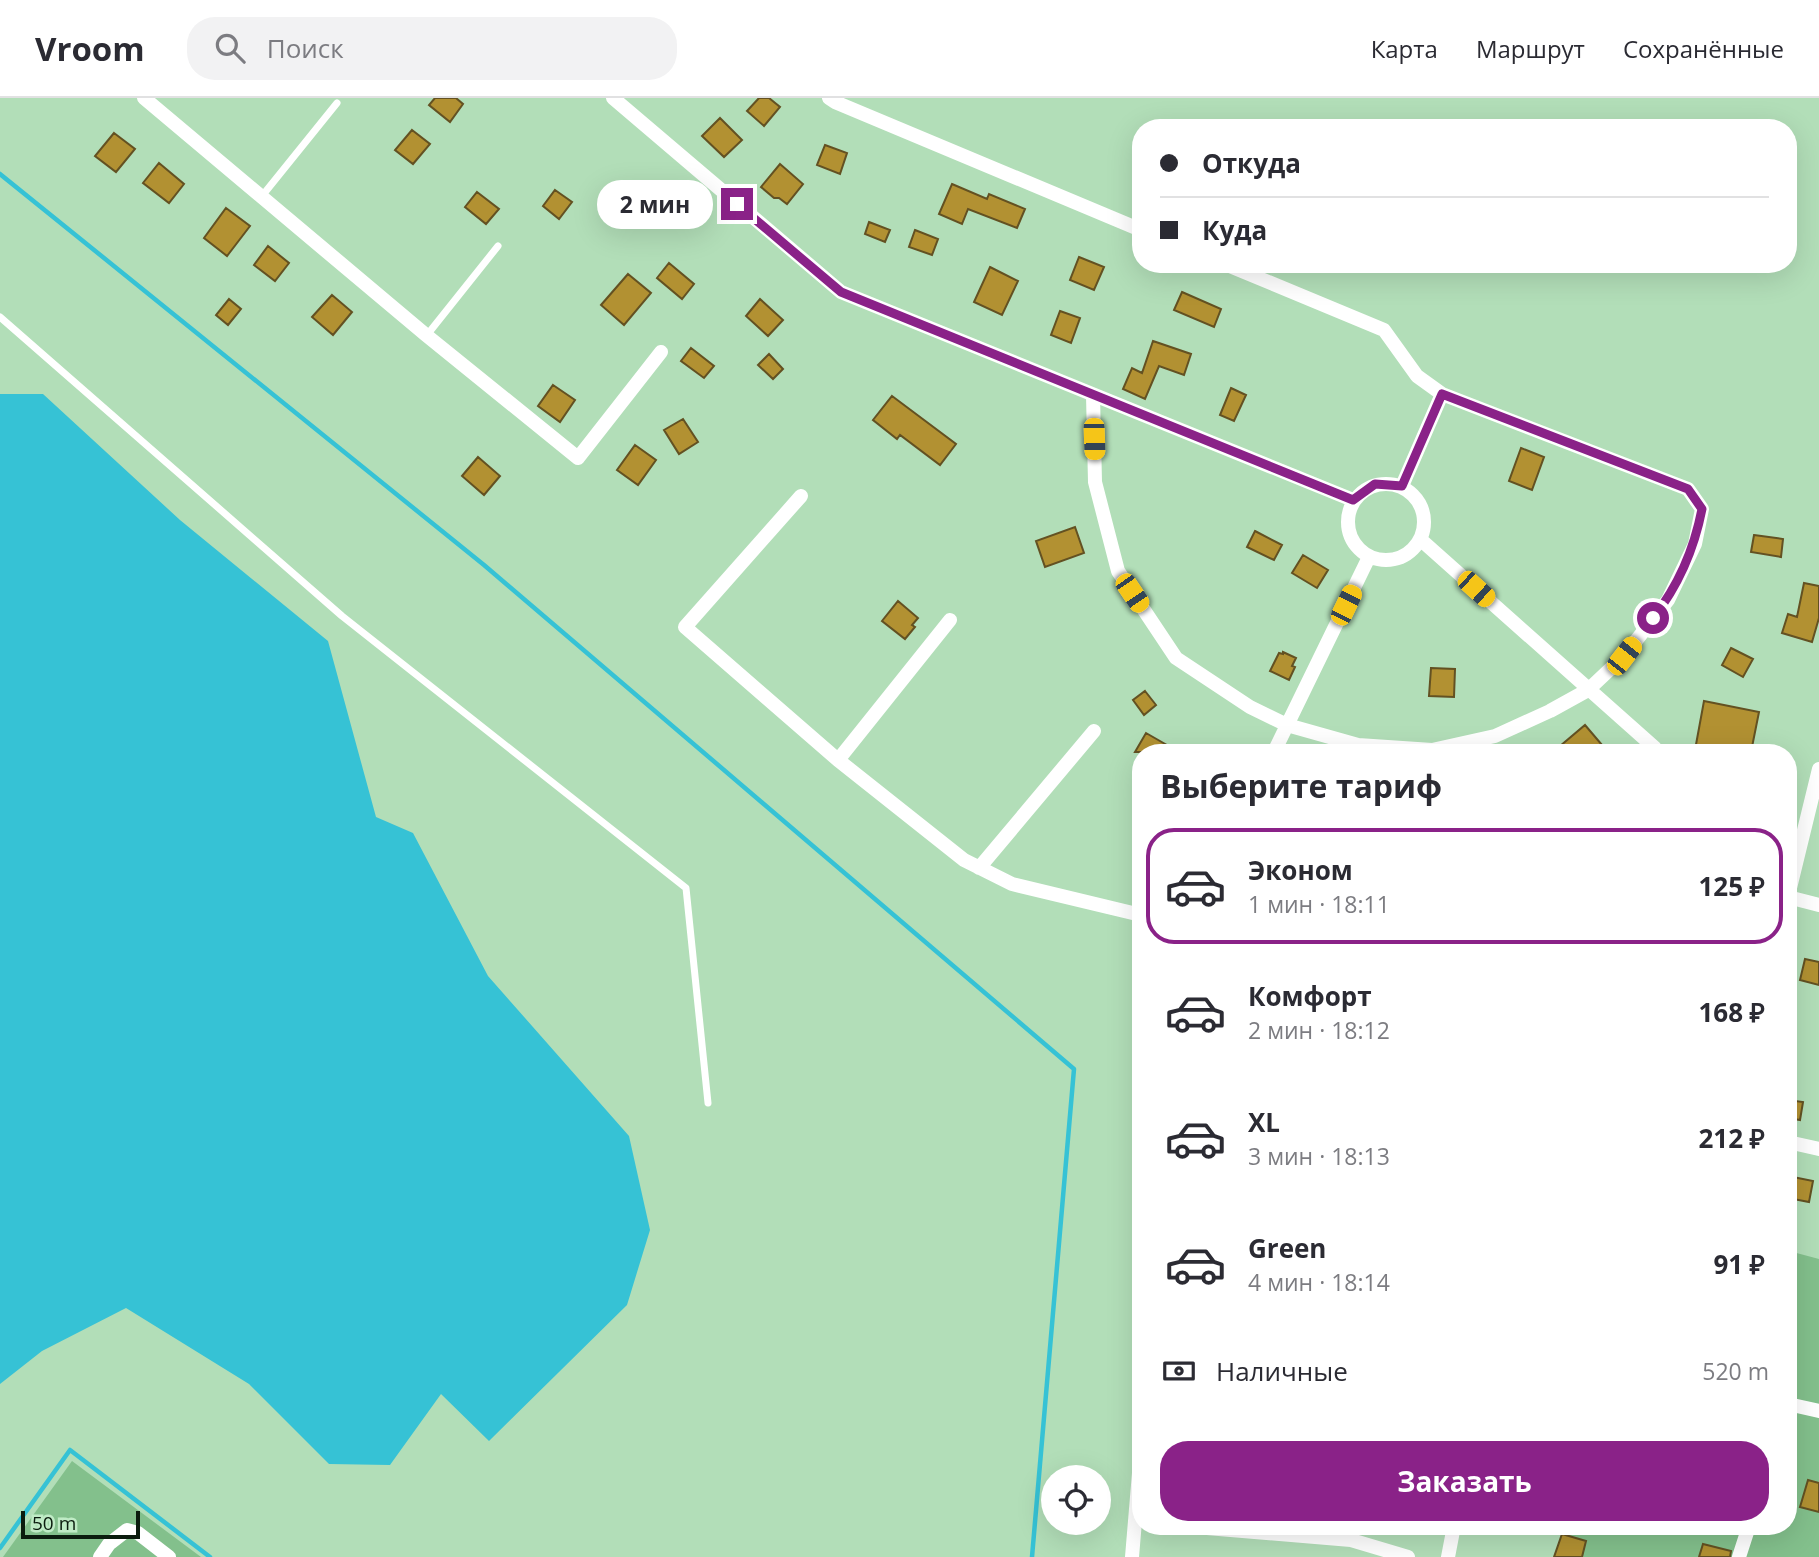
<!DOCTYPE html>
<html lang="ru">
<head>
<meta charset="utf-8">
<style>
	:root { --surface:#fff; --page:#f2f2f3; --text:#2b2b33; --muted:#7c7c81; --line:#e1e1e2; --accent:#8a2288 }
	body { margin:0; font-family:"Open Sans",sans-serif; background:var(--page); color:var(--text); height:100vh; display:flex; flex-direction:column; font-size:26px; white-space:nowrap }
	* { box-sizing:border-box; margin:0 }
	p { font-size:23px; color:var(--muted) }
	.icon { flex:none; width:38px; height:38px; fill:none; stroke:currentColor; stroke-width:2; stroke-linecap:round; stroke-linejoin:round }
	.map { position:relative; flex:1; overflow:hidden }
	.sheet { position:absolute; left:1132px; top:646px; width:665px; height:791px; display:flex; flex-direction:column; background:var(--surface); border-radius:28px; box-shadow:0 7px 28px #0002 }
	.sheet>* { flex:none }
	.top-card { position:absolute; left:1132px; top:21px; width:665px; height:154px; border-radius:28px; box-shadow:0 7px 28px #0002; display:grid; align-content:center; height:154px; padding:0 28px; background:var(--surface) }
	.fabs { position:absolute; left:1041px; top:1367px; display:grid; gap:14px }
	.fabs a { display:grid; place-items:center; width:70px; height:70px; border-radius:50%; background:var(--surface); box-shadow:0 7px 28px #0002; font-size:35px }
	.scale { position:absolute; left:21px; bottom:18px; width:119px; box-sizing:border-box; padding-left:7px; border:4px solid #0b1c0e; border-top:0; font-size:19px; line-height:24px; white-space:nowrap; color:#0b1c0e; -webkit-text-stroke:5px #bfebc5; paint-order:stroke }
	.end { position:absolute; width:32px; height:32px; margin:-16px; border:9px solid #8a2288; background:#fff; box-shadow:0 0 0 4px #fff }
	.from { border-radius:50% }
	.bubble { position:absolute; height:49px; border-radius:24px; background:var(--surface); box-shadow:0 7px 28px #0002; font-size:23px; font-weight:700; line-height:49px; text-align:center }
	.car { position:absolute; width:21px; height:42px; margin:-21px -10px; border-radius:9px; box-shadow:0 0 5px 2px #0007; background:linear-gradient(#f5c518 24%,#345 0 40%,#f5c518 0 76%,#345 0 86%,#f5c518 0) }
	.top-card b { display:flex; align-items:center; gap:24px; height:66px; font-size:26px }
	.top-card b+b { border-top:2px solid var(--line) }
	.top-card i { width:18px; height:18px; background:var(--text) }
	ul { padding:0; list-style:none }
	li { display:flex; align-items:center; gap:21px; height:116px; margin:0 14px 10px; padding:0 14px; border:4px solid transparent; border-radius:28px }
	li div { flex:1 }
	li b { display:block; font-size:26px }
	li em { font-style:normal; font-weight:700 }
	li.selected { border-color:var(--accent) }
	li>.icon { width:63px; height:63px; stroke-width:1.5 }
	h2 { padding:0 28px; font-size:32px; line-height:84px }
	.pay { display:flex; align-items:center; gap:18px; height:77px; padding:0 28px; font-size:26px }
	.pay p { margin-inline-start:auto }
	.cta { display:flex; gap:14px; margin-top:auto; padding:14px 28px }
	.cta a { flex:1; height:80px; border-radius:28px; background:var(--accent); color:#fff; font-size:28px; font-weight:700; line-height:80px; text-align:center }
	header { display:flex; align-items:center; gap:42px; box-sizing:border-box; height:98px; padding:0 35px; background:var(--surface); border-bottom:2px solid var(--line) }
	header strong { font-size:33px }
	nav { display:flex; gap:38px; margin-inline-start:auto; font-size:24px }
	.search { width:490px; height:63px; background:var(--page); display:flex; align-items:center; gap:18px; box-sizing:border-box; padding:0 24px; border-radius:28px; color:var(--muted); font-size:26px }
	.map>svg:first-child { display:block }
</style>
</head>
<body>
<header>
<strong>Vroom</strong>
<div class="search"><svg class="icon" aria-label="search" viewBox="0 0 24 24"><circle cx="10" cy="10" r="6"/><path d="M15 15l6 6"/></svg>Поиск</div>
<nav><a>Карта</a><a>Маршрут</a><a>Сохранённые</a></nav>
</header>
<div class="map">
<svg width="1819" height="1459" viewBox="0 0 1819 1459">
	<rect width="100%" height="100%" fill="#b2deb8"/>
	<path fill="#83c08c" d="M1789,1153L1819,1161V1459H1560L1567,1428H1788Z
		M72,1363L201,1459H3Z"/>
	<path fill="#36c2d5" d="M0,296H43L180,422L328,543L376,719L413,735L488,878L629,1038L650,1132L627,1207L489,1343L441,1296L390,1367L329,1366L249,1286L126,1210L42,1253L0,1286Z"/>
	<g fill="none" stroke-linecap="round" stroke-linejoin="round">
		<path stroke="#36c2d5" stroke-width="4.5" d="M0,76L484,467L1074,971L1032,1459
			M0,1450L70,1352L210,1459"/>
	</g>
	<path fill="#b29132" stroke="#635122" stroke-width="2" d="M435,0H456L463,6L450,24L429,7Z
		M759,0H769L780,9L764,28L747,13Z
		M720,20L742,42L724,59L702,38Z
		M412,32L430,46L413,66L395,52Z
		M114,35L135,51L116,74L95,58Z
		M825,47L847,55L840,76L817,67Z
		M159,65L184,86L169,105L143,85Z
		M780,66L803,86L787,106L779,100H774L761,89Z
		M952,86L987,101L989,96L1025,111L1017,130L968,111L962,126L939,116Z
		M555,92L572,104L559,121L543,108Z
		M477,94L499,111L486,126L465,109Z
		M226,110L250,128L227,158L204,140Z
		M869,124L890,132L885,144L865,136Z
		M915,132L938,141L932,157L909,149Z
		M268,148L289,165L275,183L254,167Z
		M1079,159L1104,169L1094,192L1070,182Z
		M669,165L694,186L682,201L657,180Z
		M990,169L1018,183L1002,217L974,204Z
		M628,176L651,195L624,227L601,207Z
		M1182,194L1221,211L1214,229L1174,212Z
		M332,197L352,214L333,237L312,219Z
		M229,201L241,211L228,227L216,217Z
		M760,201L783,222L768,238L746,218Z
		M1060,213L1080,220L1071,245L1051,237Z
		M1153,243L1191,256L1184,277L1159,268L1145,301L1123,291L1132,270L1142,275Z
		M691,250L714,268L704,280L681,263Z
		M769,256L783,271L773,281L758,267Z
		M553,287L575,302L560,324L538,308Z
		M1231,290L1246,297L1234,323L1220,317Z
		M892,298L956,346L940,367L900,337L897,341L873,322Z
		M683,321L698,344L679,356L664,332Z
		M635,347L656,362L638,387L617,372Z
		M1521,350L1544,359L1532,392L1509,383Z
		M478,359L500,378L484,397L462,378Z
		M1075,429L1084,455L1045,469L1036,443Z
		M1255,433L1282,447L1274,462L1247,449Z
		M1754,437L1783,441L1781,459L1751,454Z
		M1303,457L1328,472L1317,490L1292,475Z
		M1804,485L1819,488V520L1812,544L1782,535L1788,516L1797,519Z
		M898,503L918,520L912,527L915,529L905,541L882,523Z
		M1731,550L1753,561L1743,579L1722,567Z
		M1283,554L1296,560L1292,568L1295,569L1289,582L1270,573L1279,555L1283,556Z
		M1431,570L1455,571L1454,599L1429,598Z
		M1145,593L1156,607L1144,617L1133,602Z
		M1704,603L1759,614L1751,654H1706L1695,652Z
		M1585,627L1608,654H1553Z
		M1146,635L1179,654H1135Z
		M1805,861L1819,864V887L1800,882Z
		M1788,1002L1803,1004L1800,1022L1788,1020Z
		M1788,1078L1813,1083L1809,1104L1788,1100Z
		M1808,1382L1819,1385V1414L1800,1409Z
		M1562,1436L1586,1443L1582,1459H1554Z
		M1703,1446L1731,1453L1730,1459H1699Z"/>
	<g fill="none" stroke-linecap="round" stroke-linejoin="round">
		<path stroke="#fff" stroke-width="7" d="M262,98L337,5
			M0,219L342,518L686,790L708,1005
			M427,237L498,148"/>
		<path stroke="#fff" stroke-width="14" d="M144,0L426,237L578,360L661,254
			M613,0L841,194L1353,402
			M829,0L835,4L1141,132
			M1093,297L1095,384L1118,473L1176,560L1250,609L1287,627L1358,647L1432,652L1495,638L1550,613L1588,592L1624,558L1668,502L1695,446L1702,411L1688,391L1442,296L1417,278L1384,232L1225,166
			M1348 424a38 38 0 1 1 76 0a38 38 0 1 1-76 0Z
			M1402,388L1442,296
			M801,398L685,529L838,662L964,762L1012,786L1141,817
			M1420,441L1655,650
			M1274,654L1369,459
			M838,662L950,522
			M979,770L1094,633
			M1788,798L1819,671
			M1788,799L1819,807
			M1788,1044L1819,1051
			M1788,1306L1819,1313
			M1183,1428L1351,1442L1408,1459
			M100,1459L109,1446L127,1432L138,1435L169,1459
			M1132,1459L1141,1351
			M1448,1459L1454,1428
			M1739,1459L1749,1428"/>
	</g>
	<g fill="none" stroke-linecap="round" stroke-linejoin="round">
		<path stroke="#8a2288" stroke-width="9" d="M737,106L841,194L1353,402L1375,386L1402,388L1442,296L1688,391L1702,411C1694,452 1679,487 1653,520"/>
	</g>
</svg>
<div class="fabs">
<a><svg class="icon" aria-label="locate" viewBox="0 0 24 24"><circle cx="12" cy="12" r="6"/><path d="M12 2v4M12 18v4M2 12h4M18 12h4"/></svg></a>
</div>
<div class="scale">50 m</div>
<i class="end from" style="left:1653px;top:520px"></i>
<i class="end" style="left:737px;top:106px"></i>
<div class="bubble" style="left:597px;top:82px;width:116px">2 мин</div>
<i class="car" style="left:1094px;top:341px;rotate:178deg"></i>
<i class="car" style="left:1476px;top:491px;rotate:132deg"></i>
<i class="car" style="left:1132px;top:495px;rotate:146deg"></i>
<i class="car" style="left:1346px;top:507px;rotate:26deg"></i>
<i class="car" style="left:1624px;top:558px;rotate:38deg"></i>
<div class="top-card">
<b><i class="from"></i>Откуда</b>
<b><i></i>Куда</b>
</div>
<section class="sheet">
<h2>Выберите тариф</h2>
<ul>
<li class="selected"><svg class="icon" aria-label="car" viewBox="0 0 24 24"><path d="M5 17H2v-5l4-1 3-4h7l3 4 3 1v5h-3M9 17h6M6 11h13"/><circle cx="7" cy="17" r="2"/><circle cx="17" cy="17" r="2"/></svg><div><b>Эконом</b><p>1 мин · 18:11</p></div><em>125 ₽</em></li>
<li><svg class="icon" aria-label="car" viewBox="0 0 24 24"><path d="M5 17H2v-5l4-1 3-4h7l3 4 3 1v5h-3M9 17h6M6 11h13"/><circle cx="7" cy="17" r="2"/><circle cx="17" cy="17" r="2"/></svg><div><b>Комфорт</b><p>2 мин · 18:12</p></div><em>168 ₽</em></li>
<li><svg class="icon" aria-label="car" viewBox="0 0 24 24"><path d="M5 17H2v-5l4-1 3-4h7l3 4 3 1v5h-3M9 17h6M6 11h13"/><circle cx="7" cy="17" r="2"/><circle cx="17" cy="17" r="2"/></svg><div><b>XL</b><p>3 мин · 18:13</p></div><em>212 ₽</em></li>
<li><svg class="icon" aria-label="car" viewBox="0 0 24 24"><path d="M5 17H2v-5l4-1 3-4h7l3 4 3 1v5h-3M9 17h6M6 11h13"/><circle cx="7" cy="17" r="2"/><circle cx="17" cy="17" r="2"/></svg><div><b>Green</b><p>4 мин · 18:14</p></div><em>91 ₽</em></li>
</ul>
<div class="pay"><svg class="icon" aria-label="cash" viewBox="0 0 24 24"><path d="M3 7h18v10H3z"/><circle cx="12" cy="12" r="2"/></svg>Наличные<p>520 m</p></div>
<div class="cta"><a>Заказать</a></div>
</section>
</div>
</body>
</html>
